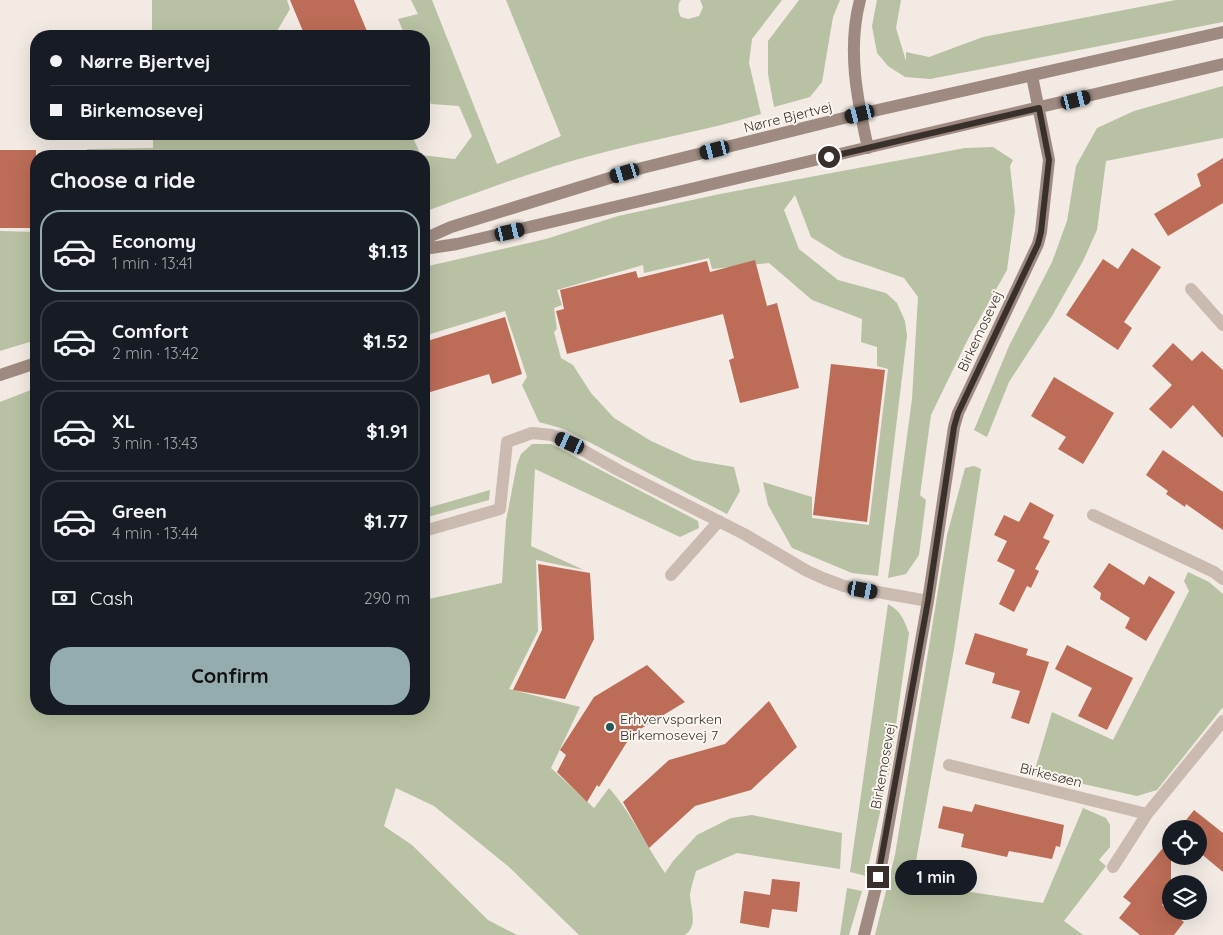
<!DOCTYPE html>
<html lang="en">
<head>
<meta charset="utf-8">
<style>
	:root { --surface:#171b24; --page:#242831; --text:#f1f3f6; --muted:#9ea1a6; --line:#363941; --accent:#95acaf }
	body { margin:0; font-family:Quicksand,sans-serif; background:var(--page); color:var(--text); height:100vh; display:flex; flex-direction:column; font-size:19px; white-space:nowrap }
	* { box-sizing:border-box; margin:0 }
	p { font-size:16px; color:var(--muted) }
	.icon { flex:none; width:28px; height:28px; fill:none; stroke:currentColor; stroke-width:2; stroke-linecap:round; stroke-linejoin:round }
	.map { position:relative; flex:1; overflow:hidden }
	.sheet { position:absolute; left:30px; top:150px; width:400px; height:565px; display:flex; flex-direction:column; background:var(--surface); border-radius:20px; box-shadow:0 5px 20px #0002 }
	.sheet>* { flex:none }
	.hud { position:absolute; left:30px; top:30px; width:400px; height:110px; border-radius:20px; box-shadow:0 5px 20px #0002; display:grid; align-content:center; height:110px; padding:0 20px; background:var(--surface) }
	.fabs { position:absolute; left:1162px; top:820px; display:grid; gap:10px }
	.fabs a { display:grid; place-items:center; width:45px; height:45px; border-radius:50%; background:var(--surface); box-shadow:0 5px 20px #0002; font-size:25px }
	.end { position:absolute; width:22px; height:22px; margin:-11px; border:6px solid #39302c; background:#fff; box-shadow:0 0 0 2px #fff }
	.from { border-radius:50% }
	.bubble { position:absolute; height:35px; border-radius:18px; background:var(--surface); box-shadow:0 5px 20px #0002; font-size:16px; font-weight:700; line-height:35px; text-align:center }
	.car { position:absolute; width:15px; height:30px; margin:-15px -8px; border-radius:6px; box-shadow:0 0 4px 1px #0007; background:linear-gradient(#222 24%,#8ab4d8 0 40%,#222 0 76%,#8ab4d8 0 86%,#222 0) }
	.hud b { display:flex; align-items:center; gap:18px; height:48px; font-size:19px }
	.hud b+b { border-top:1px solid var(--line) }
	.hud i { width:12px; height:12px; background:var(--text) }
	ul { padding:0; list-style:none }
	li { display:flex; align-items:center; gap:15px; height:82px; margin:0 10px 8px; padding:0 10px; border:2px solid var(--line); border-radius:20px }
	li div { flex:1 }
	li b { display:block; font-size:19px }
	li em { font-style:normal; font-weight:700 }
	li.current { border-color:var(--accent) }
	li>.icon { width:45px; height:45px; stroke-width:1.5 }
	h2 { padding:0 20px; font-size:22px; line-height:60px }
	.pay { display:flex; align-items:center; gap:12px; height:55px; padding:0 20px; font-size:19px }
	.pay p { margin-inline-start:auto }
	.action { display:flex; gap:10px; margin-top:auto; padding:10px 20px }
	.action a { flex:1; height:58px; border-radius:20px; background:var(--accent); color:#111; font-size:20px; font-weight:700; line-height:58px; text-align:center }
	.map>svg:first-child { display:block }
</style>
</head>
<body>
<div class="map">
<svg width="1223" height="935" viewBox="0 0 1223 935">
	<rect width="100%" height="100%" fill="#f2eae3"/>
	<path fill="#b8c1a3" d="M152,0H287L290,9L274,36H152Z
		M411,0H432L497,164L561,136L506,0H681C677,4 678,12 681,17L688,19L699,16L703,7L700,0H782L752,39L749,63L761,114C708,130 654,139 601,153C541,168 482,191 424,212V156H88L87,149L153,148V134H411L421,155L455,159L472,136L459,106L431,104L424,84V36H405L398,19L418,14Z
		M799,0H840L833,17L822,82L810,97L774,107L768,74V41Z
		M877,0H901L896,28L906,61V52L929,57L983,37L1176,0H1223V22L930,79L905,77L888,66L877,53L872,26Z
		M1223,86V138L1106,161L1097,230L1083,261L1052,316L1009,382L987,437L974,430L1009,346L1052,262L1067,221L1076,166L1097,128L1134,111Z
		M993,147L1013,160L1010,166L1015,211L1007,270L968,339L931,415L920,495L926,500L919,555L906,574L888,578L912,399L918,297L904,278L843,257L811,237L795,195L784,210L799,249L838,280L886,293L897,303L905,321L907,336L878,576L852,573L792,548L768,505L763,482L812,497V518L869,525L888,369L877,366V347L861,342L862,319L812,300L769,263L712,269L709,258L644,273L643,265L557,290L562,305L554,308L557,329L554,332L561,358L573,365L591,393L614,418L651,441L693,460L734,467L740,491L727,514L564,429L539,422L522,385L527,377L505,311L424,336V267L546,239L618,216L720,194L965,148Z
		M0,231L36,232V340L0,351Z
		M36,388V709H424V600L502,583L506,521L517,464L521,454L532,444H551L698,521L699,528L680,537L535,469L531,546L584,570L536,560L538,631L509,689L580,707L551,768L594,808L609,788C630,811 647,847 665,873L673,861L697,835L731,818L752,815L842,833L840,869L737,853L696,871C694,878 691,887 690,894C690,908 699,925 685,935H579L509,867L434,806L396,788L384,826L412,845L488,920L517,935H0V402Z
		M974,466L981,469L954,649L912,883L1043,903L1083,808L1106,818L1110,825V847L1099,860L1106,866L1064,921L1083,935H875L895,855L947,535L965,468Z
		M490,490L489,500L424,518V509Z
		M1188,572L1209,582L1223,594V707L1157,790L1137,796L1034,773L1052,712L1113,740L1189,591L1184,581Z
		M888,604C901,611 904,620 909,633L890,767L866,876L850,872Z
		M847,888L862,891L849,935H840Z"/>
	<path fill="#bc6c57" d="M290,0H354L369,36H305Z
		M0,150H36V228H0Z
		M1223,158V203L1168,236L1154,214L1201,186L1197,174Z
		M1132,248L1161,267L1124,322L1132,328L1118,350L1066,315L1103,259L1118,269Z
		M755,260L767,306L777,303L799,388L740,403L729,360L734,358L723,314L567,354L556,311L564,309L560,290L636,271L638,278L707,261L710,272Z
		M505,317L522,374L492,384L489,374L424,394V342Z
		M1173,343L1192,361L1202,351L1223,370V438L1193,405L1171,429L1149,409L1172,385L1152,366Z
		M831,364L885,370L867,522L813,515Z
		M1054,377L1114,413L1083,464L1058,449L1066,437L1031,416Z
		M1163,450L1223,492V530L1186,504L1185,507L1166,494L1168,491L1146,475Z
		M1030,502L1054,515L1043,538L1050,541L1035,569L1039,571L1031,588L1027,586L1014,612L999,604L1015,570L997,561L1007,541L994,535L1004,515L1019,522Z
		M1109,563L1144,585L1149,576L1175,592L1146,641L1125,628L1130,618L1100,599L1101,593L1093,587Z
		M538,564L590,573L594,639L565,699L513,690L542,630Z
		M975,633L1028,649L1026,655L1049,662L1029,724L1011,718L1020,691L992,683L995,673L965,664Z
		M1067,645L1133,678L1107,730L1078,716L1092,688L1055,669Z
		M647,665L685,702L632,734L599,787L597,785L587,802L557,772L566,755L560,750L594,697Z
		M769,701L797,747L751,790L695,806L649,848L623,802L669,760L725,744Z
		M975,804L1064,825L1060,847L1056,846L1052,859L1009,851L1007,857L961,847L964,834L938,828L943,806L972,812Z
		M1194,810L1223,833V872L1199,852V829H1179Z
		M1171,838V893L1162,905L1184,922L1174,935H1140L1119,918L1131,903L1123,897Z
		M772,879L800,882L797,912L772,909L769,928L740,923L744,891L770,895Z"/>
	<g fill="none" stroke-linecap="round" stroke-linejoin="round">
		<path stroke="#cabaaf" stroke-width="12" d="M1191,289L1223,325
			M1093,515L1214,572L1223,579
			M424,531L500,509L507,442L532,433L552,435L570,443L618,470L744,534L807,571L825,579L844,586L928,601
			M671,575L719,521
			M949,765L1147,814
			M1113,867L1147,814L1223,721"/>
		<path stroke="#9e8a80" stroke-width="12" d="M860,0C847,49 857,99 868,148
			M424,239L451,227L642,168L860,114L1223,32
			M424,249L457,244L1223,64
			M0,375L36,363
			M864,935L881,867L928,601L954,427L958,413L1038,244L1041,232L1049,160L1032,76"/>
	</g>
	<g fill="none" stroke-linecap="round" stroke-linejoin="round">
		<path stroke="#39302c" stroke-width="6" d="M829,157L1039,108L1049,160L1041,232L1038,244L958,413L954,427L928,601L878,877"/>
	</g>
	<circle fill="#255658" stroke="#faf5ef" stroke-width="2" cx="610" cy="727" r="5"/>
	<g text-anchor="middle" dominant-baseline="central" stroke-width="4" stroke-linejoin="round" paint-order="stroke">
		<g font-size="14" fill="#39302c" stroke="#faf5ef">
			<text transform="translate(788 117) rotate(-14)">Nørre Bjertvej</text>
			<text transform="translate(980 331) rotate(-65)">Birkemosevej</text>
			<text transform="translate(883 766) rotate(-80)">Birkemosevej</text>
			<text transform="translate(1051 775) rotate(14)">Birkesøen</text>
		</g>
		<g font-size="14" fill="#39302c" stroke="#faf5ef" text-anchor="start">
			<text x="620" y="719">Erhvervsparken<tspan x="620" dy="16">Birkemosevej 7</tspan></text>
		</g>
	</g>
</svg>
<div class="fabs">
<a><svg class="icon" aria-label="locate" viewBox="0 0 24 24"><circle cx="12" cy="12" r="6"/><path d="M12 2v4M12 18v4M2 12h4M18 12h4"/></svg></a>
<a><svg class="icon" aria-label="layers" viewBox="0 0 24 24"><path d="M12 4l9 5-9 5-9-5zM3 14l9 5 9-5"/></svg></a>
</div>
<i class="end from" style="left:829px;top:157px"></i>
<i class="end" style="left:878px;top:877px"></i>
<div class="bubble" style="left:895px;top:860px;width:82px">1 min</div>
<i class="car" style="left:1076px;top:100px;rotate:76deg"></i>
<i class="car" style="left:860px;top:114px;rotate:256deg"></i>
<i class="car" style="left:715px;top:150px;rotate:256deg"></i>
<i class="car" style="left:625px;top:173px;rotate:253deg"></i>
<i class="car" style="left:510px;top:232px;rotate:77deg"></i>
<i class="car" style="left:570px;top:443px;rotate:294deg"></i>
<i class="car" style="left:863px;top:590px;rotate:100deg"></i>
<div class="hud">
<b><i class="from"></i>Nørre Bjertvej</b>
<b><i></i>Birkemosevej</b>
</div>
<section class="sheet">
<h2>Choose a ride</h2>
<ul>
<li class="current"><svg class="icon" aria-label="car" viewBox="0 0 24 24"><path d="M5 17H2v-5l4-1 3-4h7l3 4 3 1v5h-3M9 17h6M6 11h13"/><circle cx="7" cy="17" r="2"/><circle cx="17" cy="17" r="2"/></svg><div><b>Economy</b><p>1 min · 13:41</p></div><em>$1.13</em></li>
<li><svg class="icon" aria-label="car" viewBox="0 0 24 24"><path d="M5 17H2v-5l4-1 3-4h7l3 4 3 1v5h-3M9 17h6M6 11h13"/><circle cx="7" cy="17" r="2"/><circle cx="17" cy="17" r="2"/></svg><div><b>Comfort</b><p>2 min · 13:42</p></div><em>$1.52</em></li>
<li><svg class="icon" aria-label="car" viewBox="0 0 24 24"><path d="M5 17H2v-5l4-1 3-4h7l3 4 3 1v5h-3M9 17h6M6 11h13"/><circle cx="7" cy="17" r="2"/><circle cx="17" cy="17" r="2"/></svg><div><b>XL</b><p>3 min · 13:43</p></div><em>$1.91</em></li>
<li><svg class="icon" aria-label="car" viewBox="0 0 24 24"><path d="M5 17H2v-5l4-1 3-4h7l3 4 3 1v5h-3M9 17h6M6 11h13"/><circle cx="7" cy="17" r="2"/><circle cx="17" cy="17" r="2"/></svg><div><b>Green</b><p>4 min · 13:44</p></div><em>$1.77</em></li>
</ul>
<div class="pay"><svg class="icon" aria-label="cash" viewBox="0 0 24 24"><path d="M3 7h18v10H3z"/><circle cx="12" cy="12" r="2"/></svg>Cash<p>290 m</p></div>
<div class="action"><a>Confirm</a></div>
</section>
</div>
</body>
</html>
